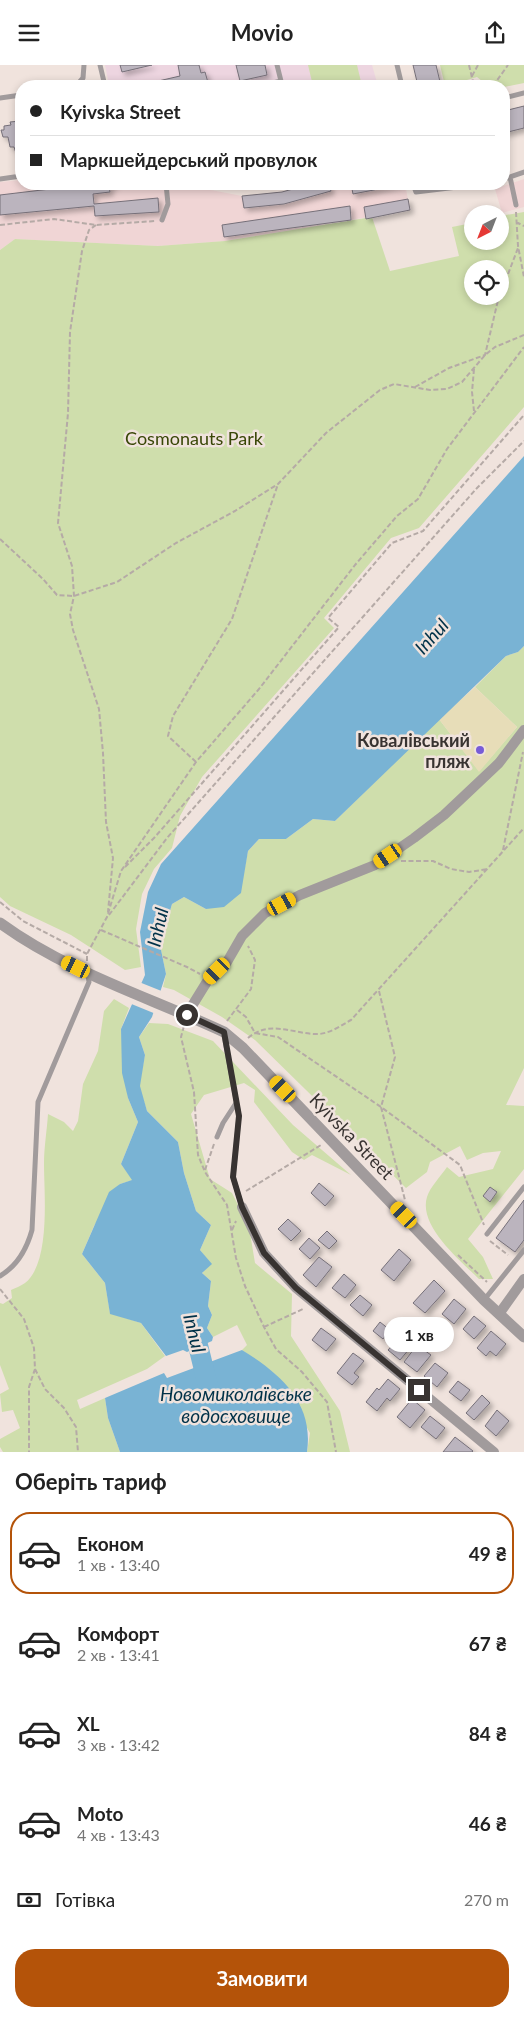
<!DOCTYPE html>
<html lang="uk">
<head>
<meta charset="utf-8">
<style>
	:root { --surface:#fff; --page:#f2f2f2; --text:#222; --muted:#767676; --line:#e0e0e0; --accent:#b45309 }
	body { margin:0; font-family:Lato,sans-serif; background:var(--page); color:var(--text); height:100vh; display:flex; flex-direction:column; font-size:19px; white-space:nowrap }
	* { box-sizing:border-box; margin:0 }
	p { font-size:16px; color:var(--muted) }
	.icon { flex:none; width:28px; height:28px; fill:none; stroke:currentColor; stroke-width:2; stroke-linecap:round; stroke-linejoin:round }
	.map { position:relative; height:1387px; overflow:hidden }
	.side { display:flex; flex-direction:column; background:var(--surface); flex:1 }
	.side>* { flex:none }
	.top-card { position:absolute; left:15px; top:15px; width:495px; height:110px; border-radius:20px; box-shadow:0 2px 8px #0003; display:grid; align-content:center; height:110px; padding:0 15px; background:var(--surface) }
	.needle { width:32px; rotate:222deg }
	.buttons { position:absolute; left:464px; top:140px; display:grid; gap:10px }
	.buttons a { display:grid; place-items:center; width:45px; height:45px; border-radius:50%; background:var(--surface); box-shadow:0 2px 8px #0003; font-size:25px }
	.end { position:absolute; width:22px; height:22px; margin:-11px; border:6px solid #383331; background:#fff; box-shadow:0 0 0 2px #fff }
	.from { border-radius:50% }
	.bubble { position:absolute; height:35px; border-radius:18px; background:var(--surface); box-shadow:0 2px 8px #0003; font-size:16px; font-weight:700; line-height:35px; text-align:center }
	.car { position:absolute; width:15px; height:30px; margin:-15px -8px; border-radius:6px; box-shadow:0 0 4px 1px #0007; background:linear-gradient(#f5c518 24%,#345 0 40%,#f5c518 0 76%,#345 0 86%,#f5c518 0) }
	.top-card b { display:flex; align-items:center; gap:18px; height:48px; font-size:19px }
	.top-card b+b { border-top:1px solid var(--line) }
	.top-card i { width:12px; height:12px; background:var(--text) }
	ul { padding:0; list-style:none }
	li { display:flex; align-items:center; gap:15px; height:82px; margin:0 10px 8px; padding:0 5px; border:2px solid transparent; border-radius:20px }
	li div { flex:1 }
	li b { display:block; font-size:19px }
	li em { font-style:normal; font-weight:700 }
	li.on { border-color:var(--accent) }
	li>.icon { width:45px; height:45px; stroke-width:1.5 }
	h2 { padding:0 15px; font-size:22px; line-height:60px }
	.pay { display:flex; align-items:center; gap:12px; height:55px; padding:0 15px; font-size:19px }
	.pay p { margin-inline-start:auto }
	.primary-button { display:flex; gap:10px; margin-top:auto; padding:10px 15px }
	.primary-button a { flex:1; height:58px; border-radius:20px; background:var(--accent); color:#fff; font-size:20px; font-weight:700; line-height:58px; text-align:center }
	header { display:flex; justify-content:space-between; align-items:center; height:65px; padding:0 15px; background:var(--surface); font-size:22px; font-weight:700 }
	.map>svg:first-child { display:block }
</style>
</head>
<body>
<header><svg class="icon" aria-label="menu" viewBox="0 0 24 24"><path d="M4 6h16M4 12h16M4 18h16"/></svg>Movio<svg class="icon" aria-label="share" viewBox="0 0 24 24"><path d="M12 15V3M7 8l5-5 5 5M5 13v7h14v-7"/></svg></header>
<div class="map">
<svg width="524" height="1387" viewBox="0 0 524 1387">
	<defs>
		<filter id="shadow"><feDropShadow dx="3.5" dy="3.5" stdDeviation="2.5" flood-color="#0004"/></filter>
	</defs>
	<rect width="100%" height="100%" fill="#f0e3dd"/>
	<path fill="#f0d5d5" d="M524,114V142L502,148L495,124Z
		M21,115V119H180L242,131L281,127L311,119H405L410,145L225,176L158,181L15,174L0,185V117Z"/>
	<path fill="#edd5e0" d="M105,0H372L378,21H95L94,19L108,15Z"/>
	<path fill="#cfdeac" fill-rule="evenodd" d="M308,0H357L362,21H313Z
		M440,0H524V18L504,22L488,21L477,12L467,15L462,21H445Z
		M524,147V342L419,463L391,473L324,553L334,563L202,712L180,751L172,783L154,804L142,829L136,864L141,902L125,905L71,870L10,841L0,832V185L15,174L158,181L225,176L372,152L390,206L459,191L452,162L472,158V176H500V151ZM472,204H500V231H472Z
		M524,581V1003L506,1040L524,1041V1104L468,1174L483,1192L493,1214H479C461,1196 418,1161 427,1132C430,1122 441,1111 447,1102L459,1112L493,1104L501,1086L483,1088L467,1095L460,1081L430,1097L427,1107L406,1123L255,975L222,952L174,925L163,922L166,909L160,880L172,839L184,832L206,844L240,828L248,786L259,774H286L313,754L335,756L439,654L479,706L517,662L475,622L506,591L518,587Z
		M114,934L129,943L121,964L128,1033L138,1057L121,1099L133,1115L120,1119L94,1161L82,1189L105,1218L110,1248L141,1258L165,1291L147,1304L77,1335L80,1344L105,1333L108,1353L120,1387H3L0,1382V1374L20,1363L13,1345L2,1347L0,1329L9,1324L0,1300V1238L3,1239L12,1233L11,1225C15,1223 21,1221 25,1218C51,1198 44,1128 44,1099C44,1082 47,1065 48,1049L64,1057L73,1066L78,1056L83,1019L98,986L104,946Z
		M149,958L168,959L213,976L293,1060L351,1110L312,1090L304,1095L292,1087L254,1037L255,1025L244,1018L204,1030L191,1049L210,1114L232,1128L249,1162L255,1198L292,1229L291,1271L340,1346L350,1387H307L310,1368L276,1310L242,1285L247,1280L237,1260L213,1272L207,1263L212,1250L208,1241L211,1216L202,1208L211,1199L200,1185L211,1160L196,1146L184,1108L178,1077L147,1046L139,1021L145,990L139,972Z"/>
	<path fill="#e7ddb8" d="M475,622L517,662L479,707L439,654Z"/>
	<path fill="#79b3d4" d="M524,391V581L518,587L506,591L335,756L313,754L286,774H259L248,786L241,828L224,842L206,844L184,832L172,839L160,880L166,909L152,952L139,972L145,990L140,1021L147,1046L178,1077L184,1108L196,1146L211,1160L200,1185L212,1199L202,1208L211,1216L208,1241L212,1250L207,1263L213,1272L212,1276L187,1287L183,1285L166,1291L141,1258L110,1249L105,1218L82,1189L109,1127L120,1119L132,1115L121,1099L138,1057L128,1033L122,1008L121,964L145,910L140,867L148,827L161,799Z
		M242,1285C281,1309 314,1338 307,1387H120L108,1353L105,1333L164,1308L167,1313Z"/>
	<path fill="#f0e3dd" d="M139,917L164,927L156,949L129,938Z"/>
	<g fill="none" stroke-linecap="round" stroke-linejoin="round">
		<path stroke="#79b3d4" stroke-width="20" d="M192,1256L209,1325"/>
	</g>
	<path fill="#bbb4be" stroke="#767079" filter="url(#shadow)" d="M120,0H152L122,7Z
		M178,0H199L201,8L205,7L209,21H155L154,17L180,11Z
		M236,0H265L267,10L240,16Z
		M413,0H436L441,21H418Z
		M524,41V63L504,68V46Z
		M20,56L21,59L20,101L14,82H10L8,72H3L1,65H4V61L11,60L10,57Z
		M92,119H114V121H109L110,127L93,129L94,139L158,133L159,147L95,151L94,141L0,150V130Z
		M311,119H329L331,126L284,139L244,143L242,131L282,127Z
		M351,119H405L353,129Z
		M408,134L410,145L366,154L364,142Z
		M350,141L351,155L224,172L222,160Z
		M319,1118L334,1131L325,1141L311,1128Z
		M490,1122L497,1127L490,1137L483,1131Z
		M524,1135V1175L515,1187L496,1173Z
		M288,1154L301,1166L291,1176L278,1164Z
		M327,1166L337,1176L329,1184L318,1175Z
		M309,1173L320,1183L310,1194L299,1184Z
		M399,1184L411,1195L394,1216L381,1205Z
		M319,1192L332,1202L316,1222L303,1210Z
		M344,1209L356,1220L345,1233L332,1223Z
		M434,1215L445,1226L425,1248L413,1238Z
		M360,1230L372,1240L363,1251L350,1240Z
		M454,1234L466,1244L454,1259L442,1249Z
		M474,1251L486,1261L474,1274L463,1264Z
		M380,1257L390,1265L383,1274L373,1266Z
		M321,1263L336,1274L326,1286L312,1275Z
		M491,1266L506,1279L496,1291L490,1286L486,1291L477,1283Z
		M398,1274L410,1283L400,1295L388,1285Z
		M417,1280L431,1290L417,1307L404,1297Z
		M353,1288L364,1296L354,1308L359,1312L352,1320L337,1308Z
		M435,1298L448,1308L437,1322L424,1311Z
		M388,1314L400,1324L390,1336L387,1333L377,1346L366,1337L377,1323L379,1325Z
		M458,1316L470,1325L461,1336L449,1327Z
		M482,1330L490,1338L474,1355L466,1348Z
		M412,1334L425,1345L410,1363L397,1352Z
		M497,1345L509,1356L496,1371L485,1361Z
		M430,1351L445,1363L436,1374L421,1362Z
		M455,1372L473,1386L472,1387H443Z"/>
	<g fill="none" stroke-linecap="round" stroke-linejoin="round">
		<path stroke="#b5aaa6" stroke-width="2" stroke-dasharray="5 2.5" stroke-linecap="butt" d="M469,0L474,21
			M472,11L478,0
			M493,21L508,0
			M516,147L518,181L524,212
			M516,157L524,161
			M0,160L54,154L96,160L155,156
			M96,160L89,165L82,186L70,267L68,348L58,458L72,501L74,531L70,549L73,565L99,644L103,688L106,757L113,793L108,847
			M500,230L518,183
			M474,304L472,327L474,346
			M415,322L449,303L485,290L499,231
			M0,474L43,514L57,530L74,531L117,517L176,478L235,446L278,419L326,368L380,325L394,319L430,325L447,324L462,317L485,290L495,282L524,270
			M196,697L168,671L173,651L232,554L278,419
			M503,785L523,687
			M401,796H433L451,804L469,807L488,804
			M125,802L154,773L339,562L328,553L392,478L423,466L524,350
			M0,837L23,856L87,889
			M109,850L167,773L477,423L524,376
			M101,865L187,902L200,909
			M87,896V889L107,852L121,806L196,697L259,624L355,500L397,451L418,434L447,384L524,282
			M379,926L395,992L381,1042L405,1135
			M237,945L246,952L255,968L278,972L381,1042L460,1100L484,1160
			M227,956L251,924L255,895L248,881
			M184,961L181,972L194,1027L198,1090L205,1107L227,1140L236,1193L245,1221L264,1262L276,1284L302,1307L327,1337L336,1387
			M248,973C269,955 291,968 315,969C328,970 340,961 351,955L524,763
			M205,1105L214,1079
			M246,1126L321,1080
			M232,1165L236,1156
			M490,1176L508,1190
			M458,1190L487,1217
			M0,1224L24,1254L34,1283L35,1304L29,1322V1387
			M264,1262L303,1244
			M35,1304L45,1324L64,1343L76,1362L78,1387"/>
		<path stroke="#a19b9c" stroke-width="5" d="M100,0L105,21
			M397,0L402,21
			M76,21L83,13L84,0
			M261,21L281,16L277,0
			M0,33L21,30
			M504,33L524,28
			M510,112L516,140
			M0,114L21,111
			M504,114L524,107
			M413,119L416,127L482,119
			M162,155L168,139L166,119
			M224,970L239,1051L233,1112L242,1142
			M217,1072L223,1058L236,1038
			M487,1169L524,1122
			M0,1211C17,1201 27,1183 32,1165L38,1037L89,917L88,910
			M484,1235L524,1185"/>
		<path stroke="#a19b9c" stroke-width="10" d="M187,949L208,915L227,897L242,871L265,848L300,830L375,800L414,773L444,750L499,698L524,665
			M242,1142L264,1188L296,1223L494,1387
			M499,1249L524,1214"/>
		<path stroke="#a19b9c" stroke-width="11" d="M0,858C67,907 149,932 224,967L243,983L484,1235L524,1272"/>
	</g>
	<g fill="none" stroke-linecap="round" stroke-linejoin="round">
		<path stroke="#383331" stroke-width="6" d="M187,950L224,967L239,1051L233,1112L242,1142L264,1188L296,1223L419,1325"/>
	</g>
	<circle fill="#775cd7" stroke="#f0e3dd" stroke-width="2" cx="480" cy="685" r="5"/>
	<g text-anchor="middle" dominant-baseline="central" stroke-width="5" stroke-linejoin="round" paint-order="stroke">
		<g font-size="18" fill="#394707" stroke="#f0e3dd">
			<text x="194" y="373">Cosmonauts Park</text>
		</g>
		<g font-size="18" font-weight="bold" fill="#383331" stroke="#f0e3dd" text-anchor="end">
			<text x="470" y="675">Ковалівський<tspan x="470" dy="21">пляж</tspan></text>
		</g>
		<g font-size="18" fill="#383331" stroke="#f0e3dd">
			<text transform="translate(352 1071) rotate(46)">Kyivska Street</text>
		</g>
		<g font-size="19" font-style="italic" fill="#003148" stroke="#f0e3dd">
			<text transform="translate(431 571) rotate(-48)">Inhul</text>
			<text transform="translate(157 862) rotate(-77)">Inhul</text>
			<text transform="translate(195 1268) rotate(76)">Inhul</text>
			<text x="236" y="1328">Новомиколаївське<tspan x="236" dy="22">водосховище</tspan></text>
		</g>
	</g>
</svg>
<div class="buttons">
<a><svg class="needle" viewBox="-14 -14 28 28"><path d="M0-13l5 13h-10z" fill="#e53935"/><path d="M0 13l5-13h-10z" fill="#767676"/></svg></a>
<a><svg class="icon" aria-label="locate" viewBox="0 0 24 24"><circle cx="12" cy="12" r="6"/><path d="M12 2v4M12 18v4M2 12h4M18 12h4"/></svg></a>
</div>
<i class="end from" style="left:187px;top:950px"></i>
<i class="end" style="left:419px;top:1325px"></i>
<div class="bubble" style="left:384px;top:1252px;width:70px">1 хв</div>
<i class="car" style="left:388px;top:791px;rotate:236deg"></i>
<i class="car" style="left:282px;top:839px;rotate:62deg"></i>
<i class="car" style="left:76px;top:902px;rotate:296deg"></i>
<i class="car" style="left:217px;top:906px;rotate:225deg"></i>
<i class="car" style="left:283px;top:1024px;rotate:316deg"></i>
<i class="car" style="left:404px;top:1150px;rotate:316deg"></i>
<div class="top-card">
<b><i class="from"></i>Kyivska Street</b>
<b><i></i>Маркшейдерський провулок</b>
</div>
</div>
<section class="side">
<h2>Оберіть тариф</h2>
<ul>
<li class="on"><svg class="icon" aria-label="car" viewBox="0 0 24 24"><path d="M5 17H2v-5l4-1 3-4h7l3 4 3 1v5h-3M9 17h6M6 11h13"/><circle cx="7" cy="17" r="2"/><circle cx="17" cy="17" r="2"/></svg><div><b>Економ</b><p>1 хв · 13:40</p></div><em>49 ₴</em></li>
<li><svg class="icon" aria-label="car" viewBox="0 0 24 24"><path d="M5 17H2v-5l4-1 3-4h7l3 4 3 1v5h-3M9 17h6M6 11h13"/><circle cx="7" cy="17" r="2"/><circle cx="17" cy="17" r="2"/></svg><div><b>Комфорт</b><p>2 хв · 13:41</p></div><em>67 ₴</em></li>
<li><svg class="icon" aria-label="car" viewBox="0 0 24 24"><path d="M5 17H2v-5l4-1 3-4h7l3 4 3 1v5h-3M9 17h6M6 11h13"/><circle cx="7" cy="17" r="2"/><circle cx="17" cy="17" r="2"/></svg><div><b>XL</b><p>3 хв · 13:42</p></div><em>84 ₴</em></li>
<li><svg class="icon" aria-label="car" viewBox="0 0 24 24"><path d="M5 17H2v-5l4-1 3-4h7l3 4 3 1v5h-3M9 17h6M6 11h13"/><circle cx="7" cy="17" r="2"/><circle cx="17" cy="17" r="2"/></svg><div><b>Moto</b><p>4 хв · 13:43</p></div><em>46 ₴</em></li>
</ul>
<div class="pay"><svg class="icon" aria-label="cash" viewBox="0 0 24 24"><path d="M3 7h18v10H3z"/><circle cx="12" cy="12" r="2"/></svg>Готівка<p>270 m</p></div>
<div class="primary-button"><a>Замовити</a></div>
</section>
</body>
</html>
